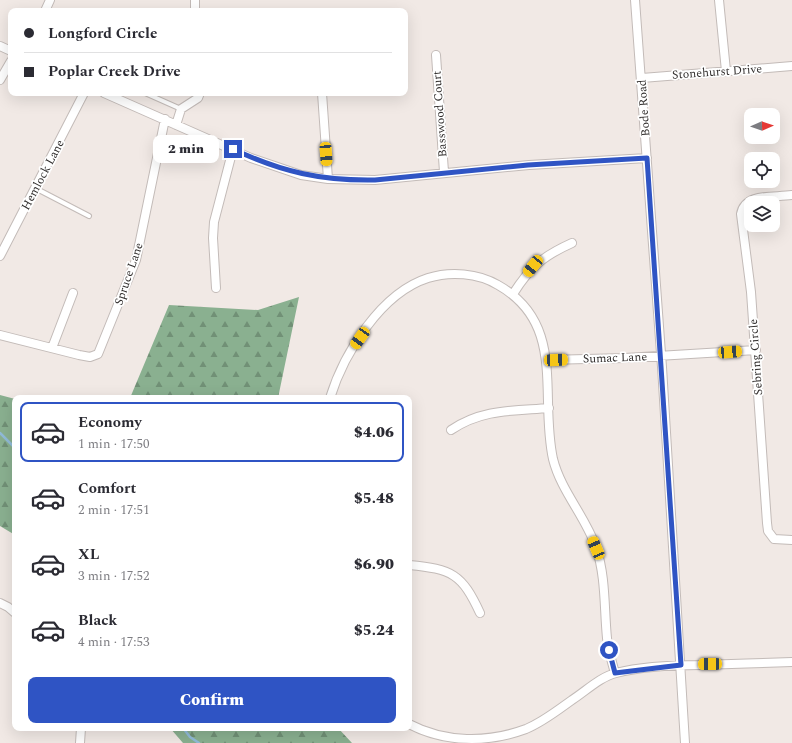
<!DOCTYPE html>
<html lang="en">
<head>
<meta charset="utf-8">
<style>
	:root { --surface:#fff; --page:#f2f2f3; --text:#2b2b33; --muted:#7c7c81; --line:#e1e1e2; --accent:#2f54c4 }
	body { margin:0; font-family:Spectral,serif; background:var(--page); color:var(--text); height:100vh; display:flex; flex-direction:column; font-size:15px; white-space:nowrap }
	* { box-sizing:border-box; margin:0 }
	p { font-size:13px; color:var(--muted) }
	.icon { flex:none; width:22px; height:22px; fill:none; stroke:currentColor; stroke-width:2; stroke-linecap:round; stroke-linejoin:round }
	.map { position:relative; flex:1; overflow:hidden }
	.side { position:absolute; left:12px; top:395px; width:400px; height:336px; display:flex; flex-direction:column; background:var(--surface); border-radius:8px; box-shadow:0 4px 16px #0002 }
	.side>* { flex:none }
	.banner { position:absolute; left:8px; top:8px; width:400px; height:88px; border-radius:8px; box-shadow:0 4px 16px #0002; display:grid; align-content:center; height:88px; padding:0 16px; background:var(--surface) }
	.needle { width:26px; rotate:88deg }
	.fabs { position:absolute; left:744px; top:108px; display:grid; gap:8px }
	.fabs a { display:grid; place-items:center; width:36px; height:36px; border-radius:8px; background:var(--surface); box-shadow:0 4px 16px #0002; font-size:20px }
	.end { position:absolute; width:18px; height:18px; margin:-9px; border:5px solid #2f54c4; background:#fff; box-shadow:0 0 0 2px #fff }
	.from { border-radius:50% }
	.bubble { position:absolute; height:28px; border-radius:8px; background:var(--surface); box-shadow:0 4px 16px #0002; font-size:13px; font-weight:800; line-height:28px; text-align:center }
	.car { position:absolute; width:12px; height:24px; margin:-12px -6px; border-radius:5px; box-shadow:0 0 3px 1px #0007; background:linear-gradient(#f5c518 24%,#345 0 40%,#f5c518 0 76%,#345 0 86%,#f5c518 0) }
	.banner b { display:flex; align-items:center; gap:14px; height:38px; font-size:15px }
	.banner b+b { border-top:1px solid var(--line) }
	.banner i { width:10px; height:10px; background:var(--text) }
	ul { padding:7px 0 0; list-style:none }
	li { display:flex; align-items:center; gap:12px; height:60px; margin:0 8px 6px; padding:0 8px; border:2px solid transparent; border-radius:8px }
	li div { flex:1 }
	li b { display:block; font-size:15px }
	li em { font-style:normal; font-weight:800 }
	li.selected { border-color:var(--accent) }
	li>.icon { width:36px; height:36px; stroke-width:1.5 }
	.button { display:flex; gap:8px; margin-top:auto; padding:8px 16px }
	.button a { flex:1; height:46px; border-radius:8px; background:var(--accent); color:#fff; font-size:16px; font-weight:800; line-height:46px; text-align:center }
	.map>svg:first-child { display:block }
</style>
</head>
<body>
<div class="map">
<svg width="792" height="743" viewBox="0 0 792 743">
	<defs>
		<pattern id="forest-firs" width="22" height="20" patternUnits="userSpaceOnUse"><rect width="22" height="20" fill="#8ab090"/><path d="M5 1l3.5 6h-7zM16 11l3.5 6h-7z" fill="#719076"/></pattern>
	</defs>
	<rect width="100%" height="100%" fill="#f1e9e5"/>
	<path fill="url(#forest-firs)" d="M299,297L278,398H130L169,305L258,310Z
		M0,395L15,399V535L0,526Z
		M170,728H338L352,743H183Z"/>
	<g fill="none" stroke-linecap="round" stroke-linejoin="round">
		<path stroke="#91bbd9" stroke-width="2.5" d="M0,433L15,448
			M183,728L190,737L199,743"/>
		<defs>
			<path id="service" d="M145,93L181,109
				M35,188L89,216"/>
			<path id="minor" d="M195,0V11
				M635,0L662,367L685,743
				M719,0L726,71
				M45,11L50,0
				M0,46L11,51
				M436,55L444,172
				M642,78L792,66
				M0,80L11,61
				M104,93L251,158L301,175L328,179L375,180L529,165L647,158
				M322,93L328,179
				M176,125L181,109L198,98L200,93
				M792,195C775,198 745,192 741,214L751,292L767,523L768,531L774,539L792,540
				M0,256L84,93
				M216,288L213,238L214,222L233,149
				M513,294C530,267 543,256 572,243
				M0,335L79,355L90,357L98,354L136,260L165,119
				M52,348L73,293
				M547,360L625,358L756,350
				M330,398C344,353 381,293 428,278C450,271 478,273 498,285C567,324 539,396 553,459C561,491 585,516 596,547C606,577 604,608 607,638C608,650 612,662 615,673
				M451,430C482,409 513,411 549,408
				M409,565C452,569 462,574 480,613
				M0,603L8,607L15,613
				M409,724C445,743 488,743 526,729C543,722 558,710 572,700C586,691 600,677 616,673C643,666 673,665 701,665C731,664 762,663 792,662
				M80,743L81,728"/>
		</defs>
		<use href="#service" stroke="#c3bbb8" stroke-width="6"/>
		<use href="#minor" stroke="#c3bbb8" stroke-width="10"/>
		<use href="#service" stroke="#fff" stroke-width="4"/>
		<use href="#minor" stroke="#fff" stroke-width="8"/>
	</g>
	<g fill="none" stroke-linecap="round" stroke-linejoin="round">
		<path stroke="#2f54c4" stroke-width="5" d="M233,149C281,172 322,181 375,180L528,165L647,158L681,665L615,673L609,650"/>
	</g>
	<g text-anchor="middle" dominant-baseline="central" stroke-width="3.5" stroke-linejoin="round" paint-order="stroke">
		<g font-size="12" fill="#312e2d" stroke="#fff">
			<text transform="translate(717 72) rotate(-4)">Stonehurst Drive</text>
			<text transform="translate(644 108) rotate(-94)">Bode Road</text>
			<text transform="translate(440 114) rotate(-94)">Basswood Court</text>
			<text transform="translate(43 175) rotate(-62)">Hemlock Lane</text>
			<text transform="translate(129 274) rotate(-71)">Spruce Lane</text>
			<text transform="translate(756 357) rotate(-94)">Sebring Circle</text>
			<text transform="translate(615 358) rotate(-2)">Sumac Lane</text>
		</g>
	</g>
</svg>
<div class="fabs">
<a><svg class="needle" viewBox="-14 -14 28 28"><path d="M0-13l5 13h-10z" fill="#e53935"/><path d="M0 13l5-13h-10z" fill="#7c7c81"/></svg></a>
<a><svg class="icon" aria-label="locate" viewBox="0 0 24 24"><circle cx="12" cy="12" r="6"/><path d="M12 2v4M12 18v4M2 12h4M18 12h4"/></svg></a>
<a><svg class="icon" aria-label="layers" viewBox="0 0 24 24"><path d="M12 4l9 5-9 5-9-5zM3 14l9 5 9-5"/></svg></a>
</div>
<i class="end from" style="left:609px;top:650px"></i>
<i class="end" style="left:233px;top:149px"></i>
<div class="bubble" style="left:153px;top:135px;width:66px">2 min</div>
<i class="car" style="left:326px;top:154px;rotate:176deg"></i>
<i class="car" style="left:533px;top:266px;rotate:219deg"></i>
<i class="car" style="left:360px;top:338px;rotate:215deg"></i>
<i class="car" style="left:730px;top:352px;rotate:86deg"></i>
<i class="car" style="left:556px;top:360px;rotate:88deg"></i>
<i class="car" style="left:596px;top:548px;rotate:337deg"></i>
<i class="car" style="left:710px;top:664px;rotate:269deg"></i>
<div class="banner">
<b><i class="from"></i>Longford Circle</b>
<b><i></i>Poplar Creek Drive</b>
</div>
<section class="side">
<ul>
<li class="selected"><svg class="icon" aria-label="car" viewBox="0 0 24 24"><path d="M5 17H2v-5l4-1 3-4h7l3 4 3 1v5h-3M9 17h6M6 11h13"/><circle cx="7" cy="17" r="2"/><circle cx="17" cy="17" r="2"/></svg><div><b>Economy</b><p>1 min · 17:50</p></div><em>$4.06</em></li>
<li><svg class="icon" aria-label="car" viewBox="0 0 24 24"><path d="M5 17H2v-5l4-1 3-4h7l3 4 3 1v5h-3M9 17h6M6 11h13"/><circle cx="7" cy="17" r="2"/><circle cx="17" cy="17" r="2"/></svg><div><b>Comfort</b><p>2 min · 17:51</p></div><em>$5.48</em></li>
<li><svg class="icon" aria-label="car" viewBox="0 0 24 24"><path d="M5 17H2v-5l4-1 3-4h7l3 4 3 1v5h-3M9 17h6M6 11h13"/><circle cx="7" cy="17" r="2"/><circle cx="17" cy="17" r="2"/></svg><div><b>XL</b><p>3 min · 17:52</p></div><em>$6.90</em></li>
<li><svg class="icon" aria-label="car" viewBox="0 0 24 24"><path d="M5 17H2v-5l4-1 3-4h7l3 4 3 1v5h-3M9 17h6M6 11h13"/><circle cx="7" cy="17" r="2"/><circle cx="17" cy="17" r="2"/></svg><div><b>Black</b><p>4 min · 17:53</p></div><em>$5.24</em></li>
</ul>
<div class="button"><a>Confirm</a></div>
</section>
</div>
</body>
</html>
